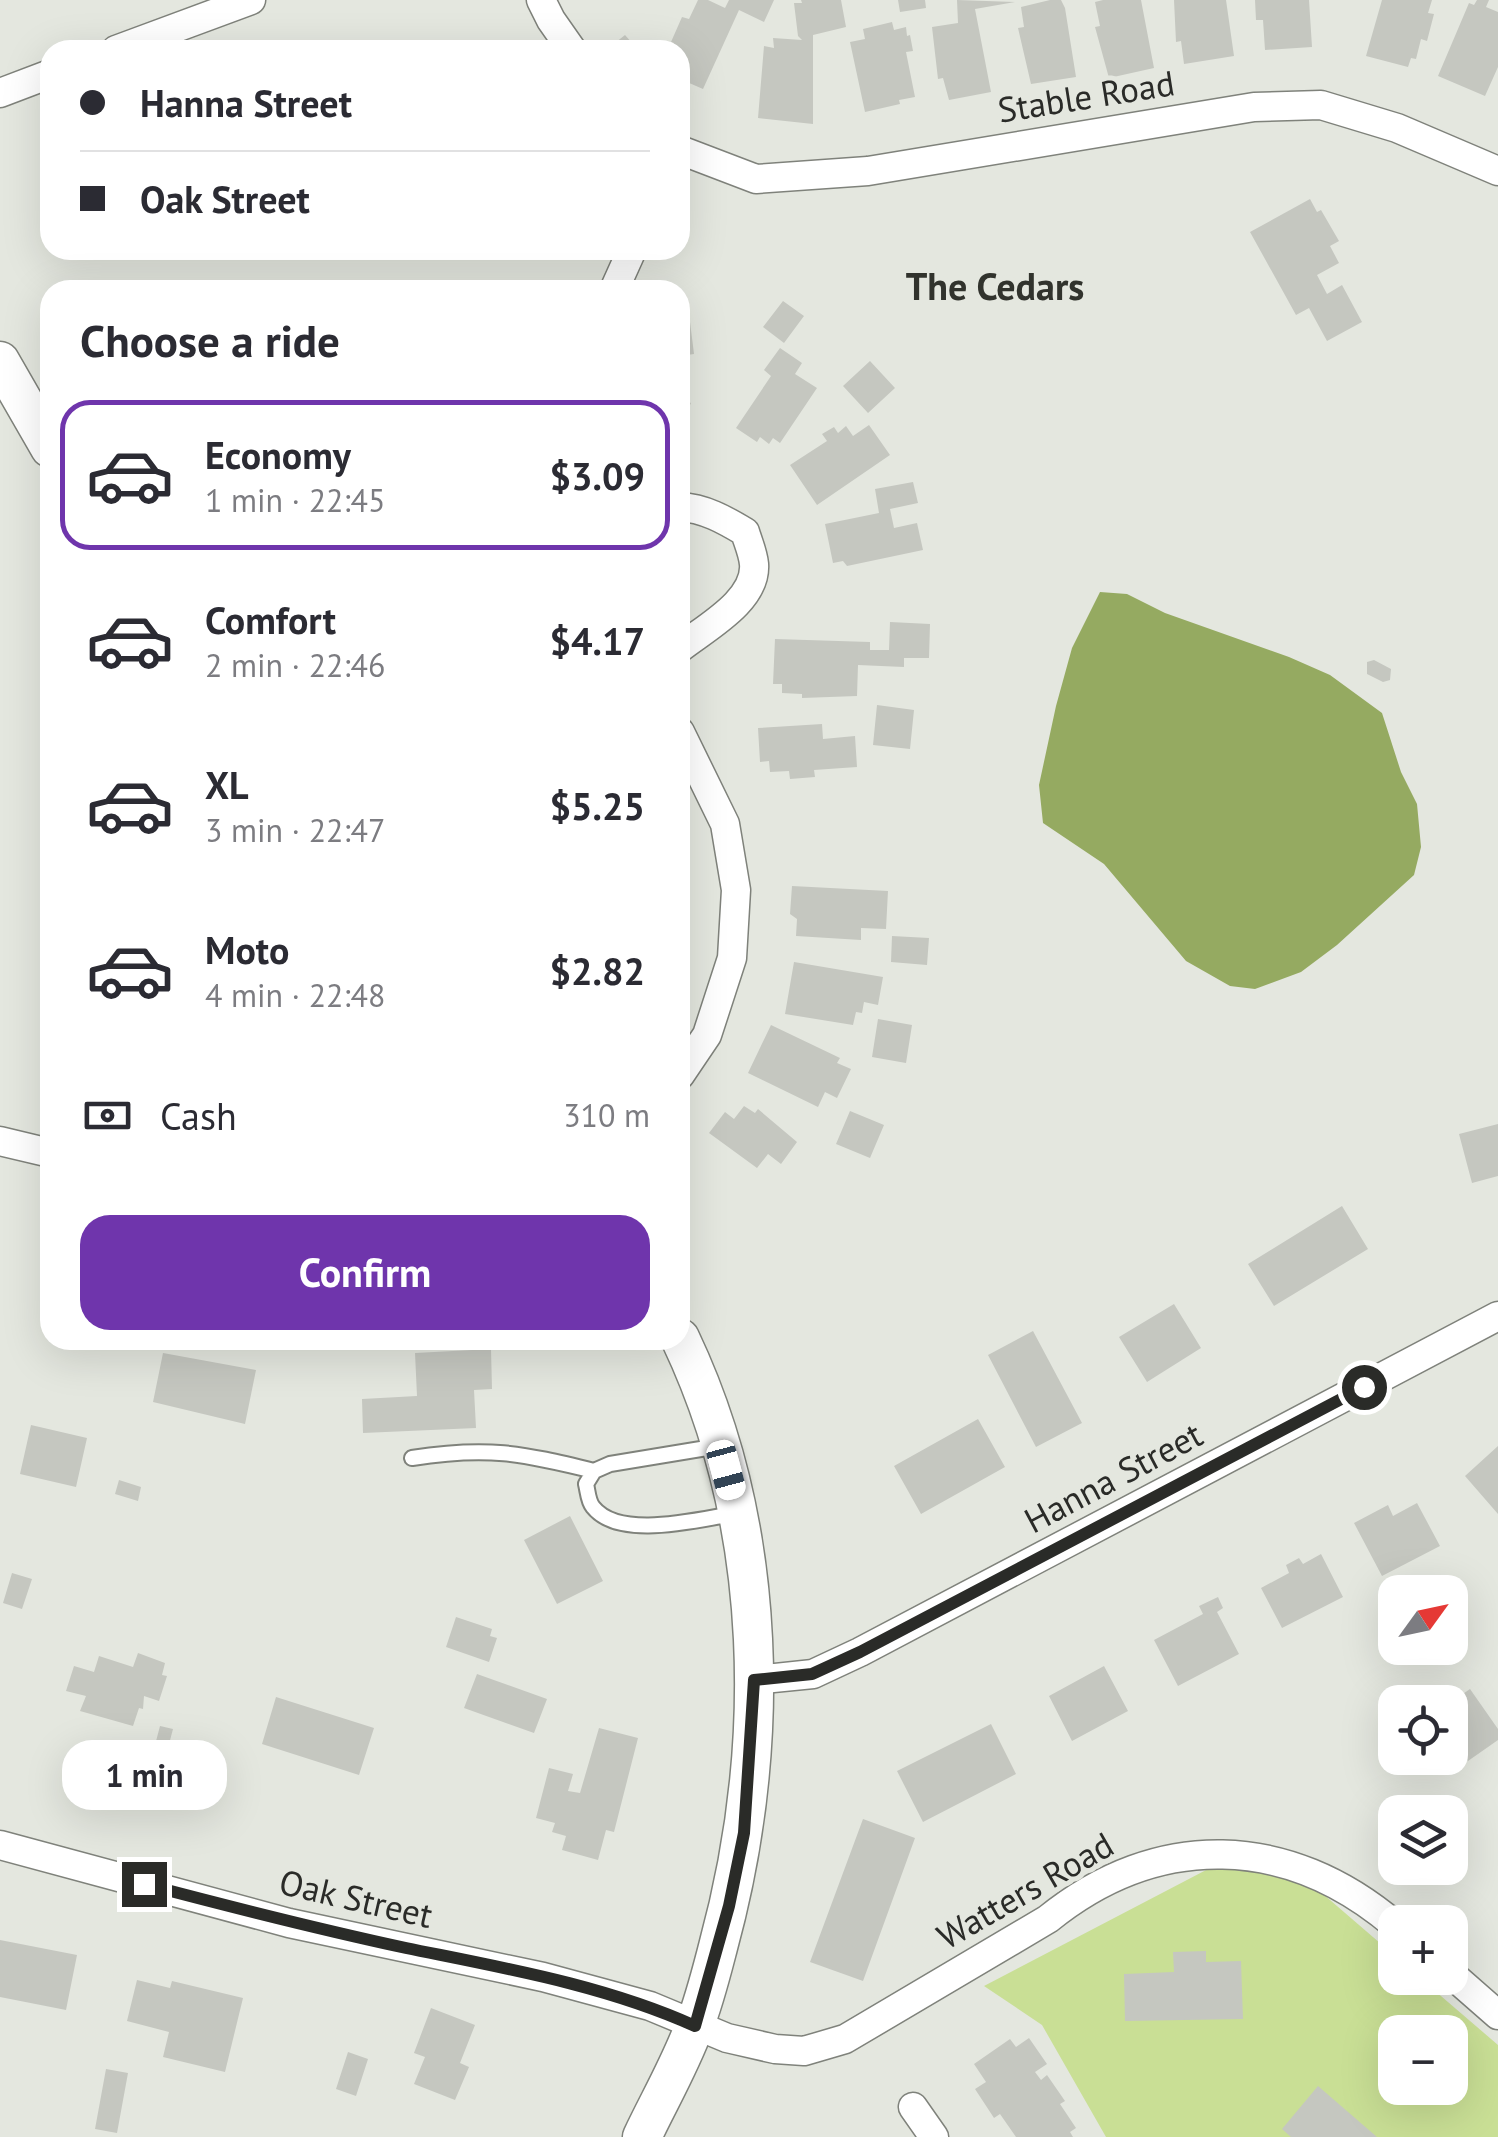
<!DOCTYPE html>
<html lang="en">
<head>
<meta charset="utf-8">
<style>
	:root { --surface:#fff; --page:#f7f7f7; --text:#2b2b33; --muted:#7c7c81; --line:#e1e1e2; --accent:#6f35ac }
	body { margin:0; font-family:"PT Sans",sans-serif; background:var(--page); color:var(--text); height:100vh; display:flex; flex-direction:column; font-size:38px; white-space:nowrap }
	* { box-sizing:border-box; margin:0 }
	p { font-size:32px; color:var(--muted) }
	.icon { flex:none; width:55px; height:55px; fill:none; stroke:currentColor; stroke-width:2; stroke-linecap:round; stroke-linejoin:round }
	.map { position:relative; flex:1; overflow:hidden }
	.details { position:absolute; left:40px; top:280px; width:650px; height:1070px; display:flex; flex-direction:column; background:var(--surface); border-radius:30px; box-shadow:0 10px 40px #0002 }
	.details>* { flex:none }
	.hud { position:absolute; left:40px; top:40px; width:650px; height:220px; border-radius:30px; box-shadow:0 10px 40px #0002; display:grid; align-content:center; height:220px; padding:0 40px; background:var(--surface) }
	.needle { width:65px; rotate:57deg }
	.fabs { position:absolute; left:1378px; top:1575px; display:grid; gap:20px }
	.fabs a { display:grid; place-items:center; width:90px; height:90px; border-radius:20px; background:var(--surface); box-shadow:0 10px 40px #0002; font-size:50px }
	.end { position:absolute; width:45px; height:45px; margin:-22px; border:12px solid #2a2b28; background:#fff; box-shadow:0 0 0 5px #fff }
	.from { border-radius:50% }
	.bubble { position:absolute; height:70px; border-radius:30px; background:var(--surface); box-shadow:0 10px 40px #0002; font-size:32px; font-weight:600; line-height:70px; text-align:center }
	.car { position:absolute; width:30px; height:60px; margin:-30px -15px; border-radius:12px; box-shadow:0 0 8px 2px #0007; background:linear-gradient(#fff 24%,#345 0 40%,#fff 0 76%,#345 0 86%,#fff 0) }
	.hud b { display:flex; align-items:center; gap:35px; height:95px; font-size:38px }
	.hud b+b { border-top:2px solid var(--line) }
	.hud i { width:25px; height:25px; background:var(--text) }
	ul { padding:0; list-style:none }
	li { display:flex; align-items:center; gap:30px; height:150px; margin:0 20px 15px; padding:0 20px; border:5px solid transparent; border-radius:30px }
	li div { flex:1 }
	li b { display:block; font-size:38px }
	li em { font-style:normal; font-weight:600 }
	li.active { border-color:var(--accent) }
	li>.icon { width:90px; height:90px; stroke-width:1.5 }
	h2 { padding:0 40px; font-size:45px; line-height:120px }
	.pay { display:flex; align-items:center; gap:25px; height:110px; padding:0 40px; font-size:38px }
	.pay p { margin-inline-start:auto }
	.primary-button { display:flex; gap:20px; margin-top:auto; padding:20px 40px }
	.primary-button a { flex:1; height:115px; border-radius:30px; background:var(--accent); color:#fff; font-size:40px; font-weight:600; line-height:115px; text-align:center }
	.map>svg:first-child { display:block }
</style>
</head>
<body>
<div class="map">
<svg width="1498" height="2137" viewBox="0 0 1498 2137">
	<rect width="100%" height="100%" fill="#e4e7df"/>
	<path fill="#c9df95" fill-rule="evenodd" d="M1208,1869H1294L1395,1956V1978H1420L1498,2045V2137H1106L1042,2025L984,1986ZM1395,2032H1450V2088H1395Z"/>
	<path fill="#95aa61" d="M1100,592L1127,594L1165,613L1289,657L1330,675L1382,713L1401,772L1417,804L1421,847L1414,875L1337,945L1301,972L1255,989L1230,986L1186,961L1104,864L1043,823L1039,785L1056,706L1072,648Z"/>
	<path fill="#c5c7c0" d="M698,0H708L725,8L729,0H774L764,22L739,10L703,89L680,79V50H671L674,43L671,42L682,17L689,19Z
		M801,0H841L846,27L813,35V124L758,118L764,46L774,48L773,38L802,40L798,36L794,3H802Z
		M898,0H925L926,8L900,12Z
		M957,0L1015,2L975,9L991,92L949,100L943,78L938,79L932,27L958,23Z
		M1050,0H1061L1065,8L1076,77L1031,84L1018,28L1024,27L1021,7Z
		M1103,0H1141L1154,68L1109,78L1095,27L1100,26L1095,2Z
		M1174,0H1226L1234,56L1184,64L1181,41L1176,42Z
		M1255,0H1309L1312,47L1265,50L1263,20H1256Z
		M1382,0H1432L1428,13L1434,14L1427,41L1421,39L1416,59L1411,58L1408,67L1366,56Z
		M1477,0H1489L1486,7L1498,12V67L1485,96L1438,76L1469,3L1474,5Z
		M892,22L894,30L906,27L907,36L910,35L913,51L906,52L915,97L899,100L900,104L865,112L850,42L865,39L863,29Z
		M625,35L633,44L621,50L615,43Z
		M1310,199L1317,212L1321,210L1339,241L1330,246L1339,263L1317,275L1327,294L1342,285L1362,322L1327,341L1309,308L1296,315L1250,232Z
		M783,301L804,316L784,343L763,327Z
		M690,322L694,354L680,356V324Z
		M780,348L802,363L795,374L817,388L780,443L773,438L769,444L760,437L757,442L736,428L771,376L764,370Z
		M870,361L895,388L868,413L843,386Z
		M680,398L691,403L680,426Z
		M869,425L890,455L817,505L790,465L827,441L822,434L834,427L838,433L846,426L853,436Z
		M913,482L918,503L890,509L894,528L917,523L923,550L847,566L843,561L833,563L825,524L879,513L875,489Z
		M890,622L930,624L929,658H904V667L858,665L857,696L802,698V694L782,693V684H773L775,639L870,642V650H889Z
		M1374,660L1391,669L1390,680L1383,682L1367,674V662Z
		M877,705L914,710L910,749L873,745Z
		M822,724L823,739L855,736L857,767L814,770L815,777L790,779L789,771L770,772L769,761L760,762L758,728Z
		M792,886L888,891L886,929L861,928V940L796,936L797,919L790,914Z
		M892,936L929,938L927,965L891,962Z
		M794,962L883,977L878,1005L864,1002L862,1013L856,1012L853,1025L785,1014Z
		M878,1019L912,1025L906,1063L872,1057Z
		M771,1025L840,1058L837,1063L851,1069L837,1098L825,1092L818,1107L748,1073Z
		M744,1106L755,1113L758,1109L797,1142L781,1164L768,1154L757,1168L709,1133L725,1112L734,1119Z
		M850,1111L884,1125L870,1158L836,1144Z
		M1498,1124V1176L1472,1183L1459,1134Z
		M1342,1206L1368,1249L1274,1306L1248,1264Z
		M1174,1304L1201,1348L1147,1382L1119,1337Z
		M1033,1331L1082,1423L1036,1447L988,1355Z
		M491,1349L492,1389L474,1390L476,1428L363,1433L362,1399L417,1396L415,1353Z
		M163,1353L256,1370L245,1424L153,1402Z
		M978,1419L1005,1467L921,1514L894,1466Z
		M31,1425L87,1438L76,1487L20,1474Z
		M1498,1446V1514L1465,1476Z
		M119,1480L141,1487L138,1501L115,1494Z
		M1417,1503L1440,1546L1382,1576L1354,1523L1388,1505L1393,1516Z
		M570,1516L603,1581L557,1604L524,1540Z
		M1321,1554L1343,1597L1282,1628L1261,1588L1289,1573L1286,1565L1299,1558L1303,1564Z
		M12,1573L32,1579L22,1609L3,1603Z
		M1218,1597L1223,1608L1217,1612L1239,1654L1178,1686L1154,1640L1203,1614L1199,1606Z
		M456,1617L492,1629L490,1636L497,1638L489,1662L446,1647Z
		M138,1653L165,1663L162,1675L167,1676L159,1701L144,1696L143,1709L139,1708L133,1726L80,1711L86,1696L66,1691L74,1666L94,1672L99,1656L133,1667Z
		M1104,1666L1128,1711L1072,1741L1049,1696Z
		M477,1674L547,1699L534,1733L464,1708Z
		M1470,1689L1498,1729V1740L1468,1761L1450,1736V1703Z
		M276,1697L374,1728L359,1775L262,1744Z
		M991,1724L1016,1774L923,1822L897,1771Z
		M160,1726L173,1729L168,1748L155,1745Z
		M599,1728L638,1738L614,1832L606,1830L598,1860L562,1850L566,1836L552,1832L555,1823L536,1818L549,1768L573,1774L568,1791L580,1793Z
		M863,1819L915,1838L863,1981L810,1962Z
		M0,1940L77,1955L66,2010L0,1997Z
		M1206,1951V1962L1241,1961L1243,2019L1125,2021L1124,1974L1174,1972L1173,1952Z
		M137,1980L170,1988L172,1981L243,1998L225,2072L163,2057L169,2032L127,2021Z
		M431,2008L475,2025L460,2063L469,2067L455,2100L414,2084L425,2057L414,2053Z
		M1029,2038L1047,2064L1035,2072L1041,2080L1047,2075L1065,2101L1060,2104L1076,2128L1070,2132L1073,2137H1016L1000,2114L994,2118L975,2089L986,2082L974,2064L1010,2039L1016,2047Z
		M348,2052L368,2059L356,2096L336,2089Z
		M106,2069L128,2073L117,2133L95,2129Z
		M1318,2086L1377,2137H1291L1282,2129Z"/>
	<g fill="none" stroke-linecap="round" stroke-linejoin="round">
		<defs>
			<path id="service" d="M719,1446L610,1464L594,1471L586,1484C588,1492 588,1501 593,1507C619,1540 696,1520 733,1514
				M412,1458C487,1446 521,1453 594,1471"/>
			<path id="minor" d="M541,0L551,20L572,50
				M116,50L251,0
				M0,93L50,74
				M680,150L756,179L868,171L1254,107L1321,105L1397,128L1498,171
				M614,290L632,250
				M680,507C704,508 725,520 745,532C748,542 753,553 754,564C757,601 705,628 680,648
				M680,732L725,824L736,890L732,958L707,1035L680,1075
				M0,1141L50,1153
				M755,1680L813,1674L860,1652L1498,1316
				M0,1845L289,1923L543,1977L650,2006L727,2038L775,2049L804,2051L845,2039L1048,1919C1158,1830 1288,1834 1395,1925
				M1450,1973L1498,2015
				M913,2107L934,2137"/>
			<path id="secondary" d="M0,361L50,448
				M642,2137C659,2101 680,2065 694,2027C704,2002 711,1974 718,1947C772,1749 770,1527 680,1338"/>
		</defs>
		<use href="#service" stroke="#7f827b" stroke-width="18"/>
		<use href="#minor" stroke="#7f827b" stroke-width="31"/>
		<use href="#secondary" stroke="#7f827b" stroke-width="41"/>
		<use href="#service" stroke="#fff" stroke-width="14"/>
		<use href="#minor" stroke="#fff" stroke-width="28"/>
		<use href="#secondary" stroke="#fff" stroke-width="38"/>
	</g>
	<g fill="none" stroke-linecap="round" stroke-linejoin="round">
		<path stroke="#2a2b28" stroke-width="12" d="M144,1884C231,1907 318,1929 406,1948C504,1968 604,1985 695,2026L729,1906L744,1833L754,1680L812,1674L860,1652L1364,1387"/>
	</g>
	<g text-anchor="middle" dominant-baseline="central" stroke-width="10" stroke-linejoin="round" paint-order="stroke">
		<g font-size="35" fill="#2a2b28" stroke="#e4e7df">
			<text transform="translate(1086 96) rotate(-9)">Stable Road</text>
			<text transform="translate(1113 1477) rotate(-28)">Hanna Street</text>
			<text transform="translate(1025 1890) rotate(-30)">Watters Road</text>
			<text transform="translate(356 1898) rotate(13)">Oak Street</text>
		</g>
		<g font-size="38" font-weight="bold" fill="#31332d" stroke="#e4e7df">
			<text x="995" y="285">The Cedars</text>
		</g>
	</g>
</svg>
<div class="fabs">
<a><svg class="needle" viewBox="-14 -14 28 28"><path d="M0-13l5 13h-10z" fill="#e53935"/><path d="M0 13l5-13h-10z" fill="#7c7c81"/></svg></a>
<a><svg class="icon" aria-label="locate" viewBox="0 0 24 24"><circle cx="12" cy="12" r="6"/><path d="M12 2v4M12 18v4M2 12h4M18 12h4"/></svg></a>
<a><svg class="icon" aria-label="layers" viewBox="0 0 24 24"><path d="M12 4l9 5-9 5-9-5zM3 14l9 5 9-5"/></svg></a>
<a>+</a>
<a>−</a>
</div>
<i class="end from" style="left:1364px;top:1387px"></i>
<i class="end" style="left:144px;top:1884px"></i>
<div class="bubble" style="left:62px;top:1740px;width:165px">1 min</div>
<i class="car" style="left:726px;top:1470px;rotate:165deg"></i>
<div class="hud">
<b><i class="from"></i>Hanna Street</b>
<b><i></i>Oak Street</b>
</div>
<section class="details">
<h2>Choose a ride</h2>
<ul>
<li class="active"><svg class="icon" aria-label="car" viewBox="0 0 24 24"><path d="M5 17H2v-5l4-1 3-4h7l3 4 3 1v5h-3M9 17h6M6 11h13"/><circle cx="7" cy="17" r="2"/><circle cx="17" cy="17" r="2"/></svg><div><b>Economy</b><p>1 min · 22:45</p></div><em>$3.09</em></li>
<li><svg class="icon" aria-label="car" viewBox="0 0 24 24"><path d="M5 17H2v-5l4-1 3-4h7l3 4 3 1v5h-3M9 17h6M6 11h13"/><circle cx="7" cy="17" r="2"/><circle cx="17" cy="17" r="2"/></svg><div><b>Comfort</b><p>2 min · 22:46</p></div><em>$4.17</em></li>
<li><svg class="icon" aria-label="car" viewBox="0 0 24 24"><path d="M5 17H2v-5l4-1 3-4h7l3 4 3 1v5h-3M9 17h6M6 11h13"/><circle cx="7" cy="17" r="2"/><circle cx="17" cy="17" r="2"/></svg><div><b>XL</b><p>3 min · 22:47</p></div><em>$5.25</em></li>
<li><svg class="icon" aria-label="car" viewBox="0 0 24 24"><path d="M5 17H2v-5l4-1 3-4h7l3 4 3 1v5h-3M9 17h6M6 11h13"/><circle cx="7" cy="17" r="2"/><circle cx="17" cy="17" r="2"/></svg><div><b>Moto</b><p>4 min · 22:48</p></div><em>$2.82</em></li>
</ul>
<div class="pay"><svg class="icon" aria-label="cash" viewBox="0 0 24 24"><path d="M3 7h18v10H3z"/><circle cx="12" cy="12" r="2"/></svg>Cash<p>310 m</p></div>
<div class="primary-button"><a>Confirm</a></div>
</section>
</div>
</body>
</html>
